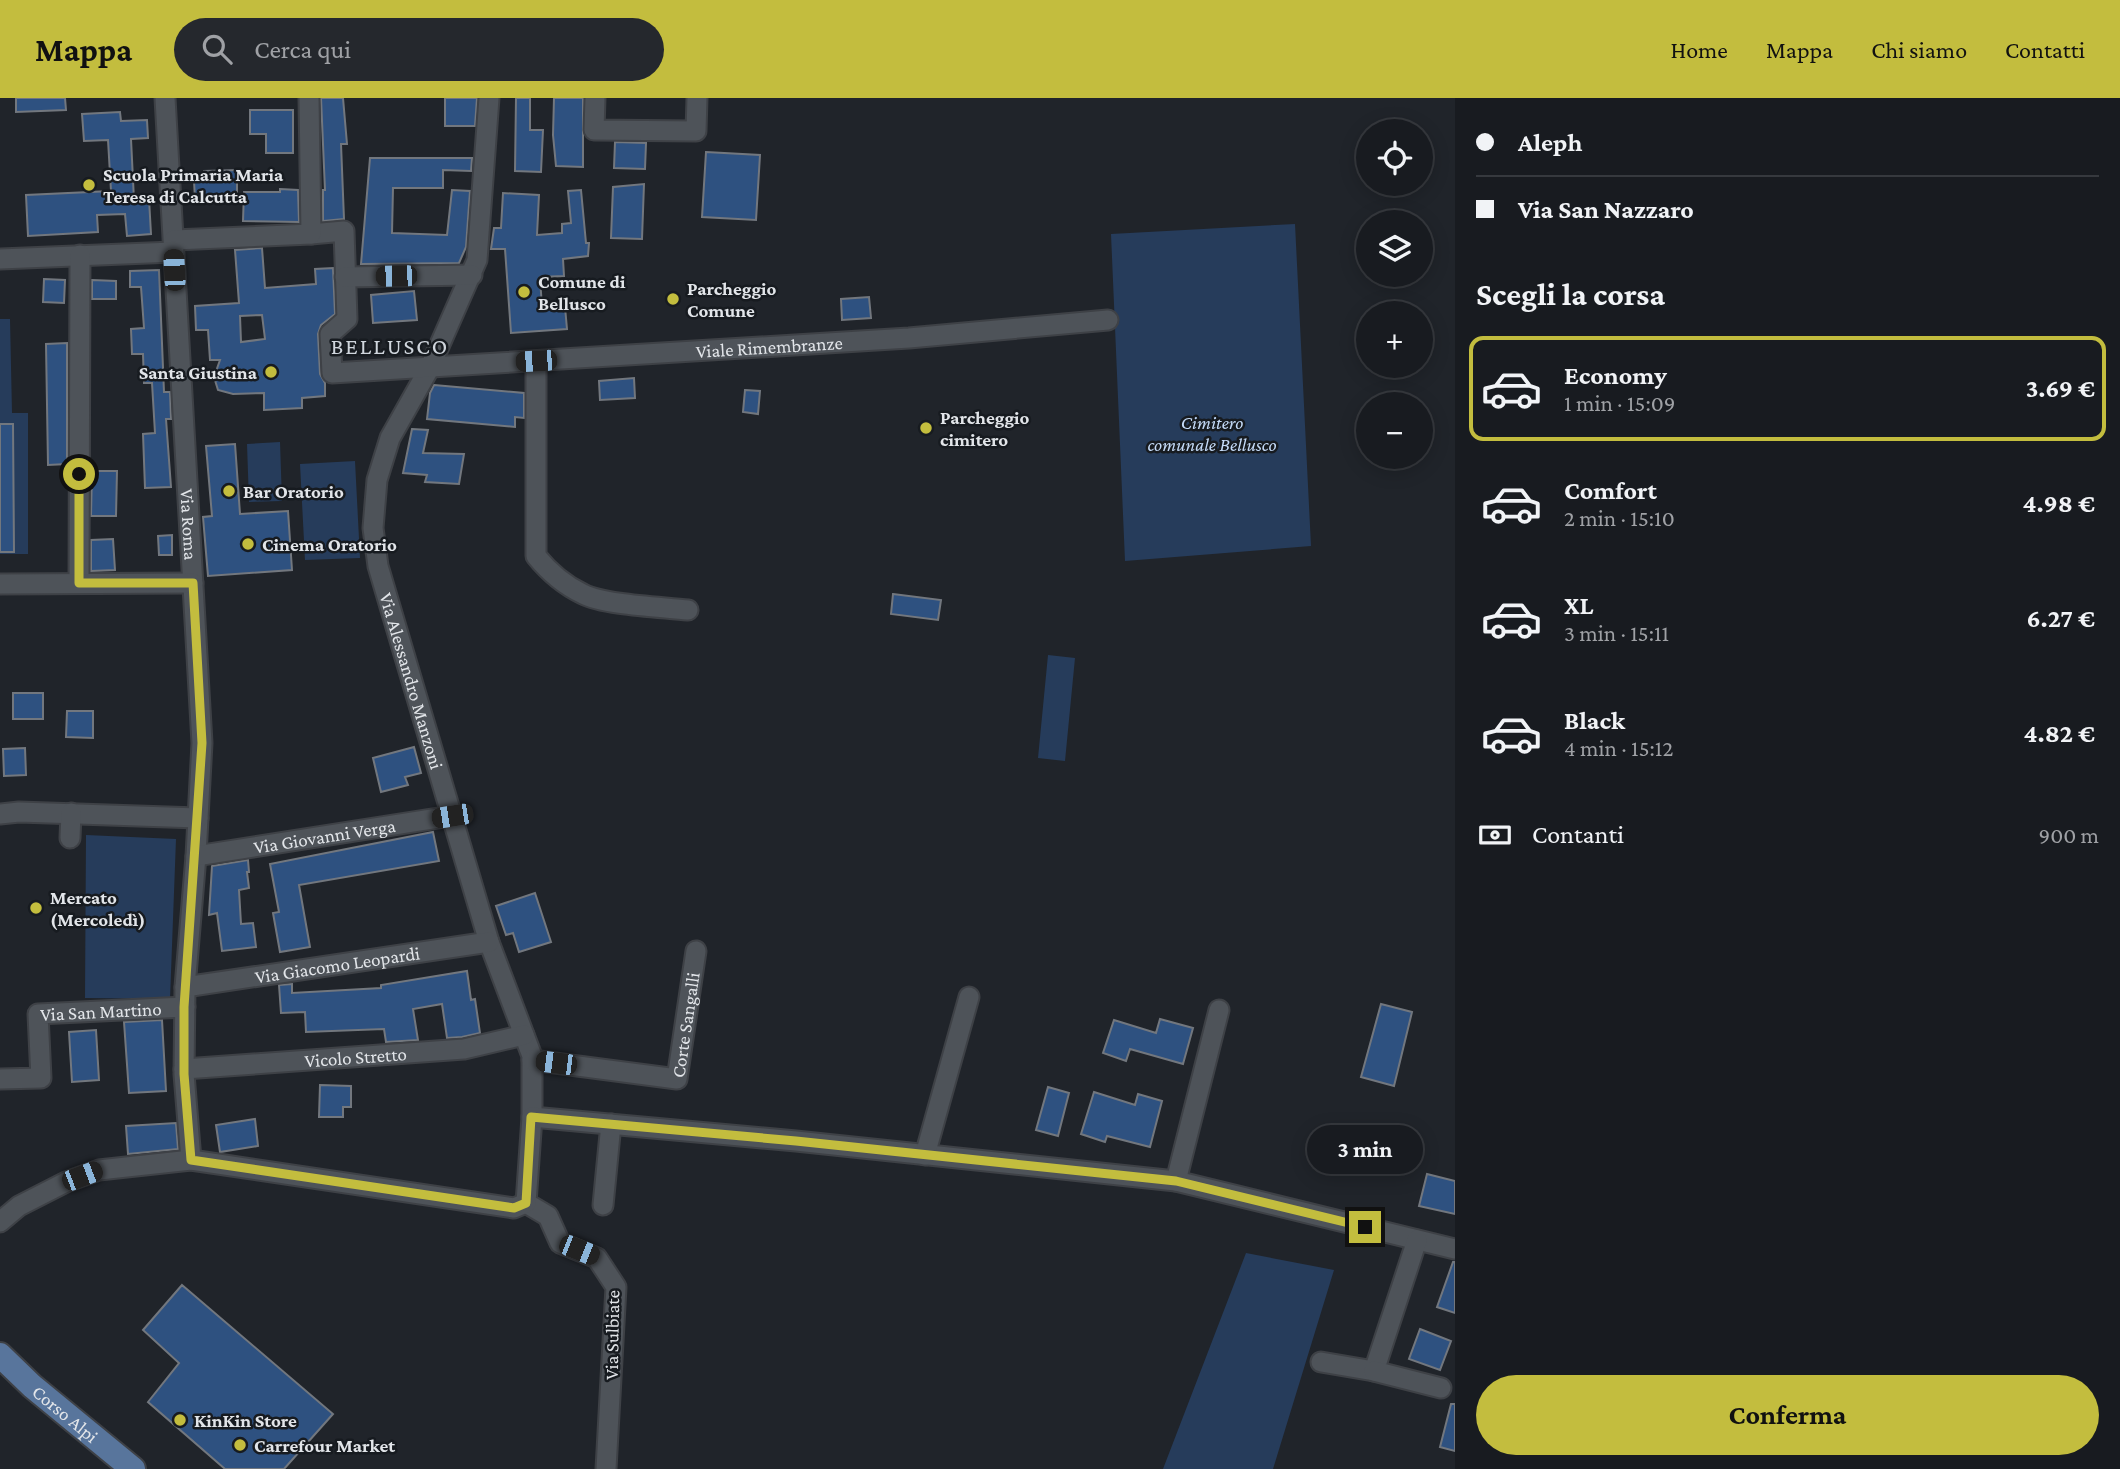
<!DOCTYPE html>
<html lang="it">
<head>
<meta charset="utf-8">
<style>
	:root { --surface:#181b20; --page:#25282d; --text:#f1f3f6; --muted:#9fa1a5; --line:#36393e; --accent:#c3bd3e }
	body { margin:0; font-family:"Crimson Pro",serif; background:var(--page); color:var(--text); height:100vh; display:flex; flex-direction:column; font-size:26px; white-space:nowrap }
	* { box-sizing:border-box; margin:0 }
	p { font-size:23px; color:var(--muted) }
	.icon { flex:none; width:38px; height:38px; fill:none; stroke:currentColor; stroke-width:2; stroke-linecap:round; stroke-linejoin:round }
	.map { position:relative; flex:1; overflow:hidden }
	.details { display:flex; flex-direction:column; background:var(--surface); width:665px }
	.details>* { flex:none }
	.hud { display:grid; align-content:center; height:154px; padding:0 21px; background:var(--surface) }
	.controls { position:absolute; left:1356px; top:21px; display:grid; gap:14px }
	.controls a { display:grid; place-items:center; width:77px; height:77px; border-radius:50%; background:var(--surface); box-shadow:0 4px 18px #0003,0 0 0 2px var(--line); font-size:35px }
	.end { position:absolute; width:32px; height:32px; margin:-16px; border:9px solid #c3bd3e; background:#111; box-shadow:0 0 0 4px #111 }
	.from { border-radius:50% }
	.bubble { position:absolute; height:49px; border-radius:24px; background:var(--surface); box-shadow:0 4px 18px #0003,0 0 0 2px var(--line); font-size:23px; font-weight:700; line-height:49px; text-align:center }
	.car { position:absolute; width:21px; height:42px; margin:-21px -10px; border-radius:9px; box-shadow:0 0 5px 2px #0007; background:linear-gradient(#222 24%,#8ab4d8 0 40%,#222 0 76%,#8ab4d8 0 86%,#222 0) }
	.hud b { display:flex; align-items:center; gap:24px; height:66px; font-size:26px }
	.hud b+b { border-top:2px solid var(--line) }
	.hud i { width:18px; height:18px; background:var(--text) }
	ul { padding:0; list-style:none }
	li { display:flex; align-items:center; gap:21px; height:105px; margin:0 14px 10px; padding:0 7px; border:4px solid transparent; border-radius:14px }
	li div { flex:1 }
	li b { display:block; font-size:26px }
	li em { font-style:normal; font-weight:700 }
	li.active { border-color:var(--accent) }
	li>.icon { width:63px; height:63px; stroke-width:1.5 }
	h2 { padding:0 21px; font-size:32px; line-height:84px }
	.pay { display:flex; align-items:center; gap:18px; height:77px; padding:0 21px; font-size:26px }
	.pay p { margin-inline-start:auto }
	.action { display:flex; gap:14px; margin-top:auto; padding:14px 21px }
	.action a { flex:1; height:80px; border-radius:42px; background:var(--accent); color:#111; font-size:28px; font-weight:700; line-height:80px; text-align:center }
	header { display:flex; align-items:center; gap:42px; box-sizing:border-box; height:98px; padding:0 35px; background:var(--accent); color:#111 }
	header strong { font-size:33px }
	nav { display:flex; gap:38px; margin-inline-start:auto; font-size:24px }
	.search { width:490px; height:63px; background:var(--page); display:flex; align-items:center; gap:18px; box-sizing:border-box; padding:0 24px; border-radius:38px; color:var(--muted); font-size:26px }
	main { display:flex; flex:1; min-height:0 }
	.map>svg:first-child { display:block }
</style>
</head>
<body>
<header>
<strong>Mappa</strong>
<div class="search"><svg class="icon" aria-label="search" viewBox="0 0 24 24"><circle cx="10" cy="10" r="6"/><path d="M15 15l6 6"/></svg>Cerca qui</div>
<nav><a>Home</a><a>Mappa</a><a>Chi siamo</a><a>Contatti</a></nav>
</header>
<main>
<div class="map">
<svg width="1455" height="1371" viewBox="0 0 1455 1371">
	<rect width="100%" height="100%" fill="#20242a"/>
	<path fill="#263c5b" d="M1295,126L1311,448L1125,463L1111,136Z
		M0,221H10L12,315H28V456H0Z
		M280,344L282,403L249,404L247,346Z
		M355,363L360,460L305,462L300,366Z
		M1048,557L1075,560L1065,663L1038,660Z
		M86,737L176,741L170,901L85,900Z
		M1246,1155L1334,1172L1273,1371H1163Z"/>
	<path fill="#2e5180" stroke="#72777e" stroke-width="2" fill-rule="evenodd" d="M16,0H65L66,12L16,14Z
		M321,0H343L347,46H341L344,121L323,123V92H325Z
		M445,0H477L475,28H445Z
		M516,0H530V32H543L541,74L515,73Z
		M554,0H583V69L556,68L553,37Z
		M250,12H293V55H266V36H250Z
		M120,14L121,23L147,22L148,40L131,41L134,102L149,101L151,136L127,138L125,116L97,117L98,134L28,138L26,97L111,93L108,42L84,43L82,16Z
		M615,44L646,45L645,71L614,70Z
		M706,54L760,57L756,122L702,119Z
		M370,60H472L471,73L443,72V90H393L392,135L447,137L452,92L470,93L466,149L459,165L361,166Z
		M237,72V101H195L194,83H204V73Z
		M644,86L642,141L611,140L613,89Z
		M280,91L298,92L299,124L243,123L244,94H280Z
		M581,92L586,145H589L588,158L563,161L564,178L540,179L542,210L565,209L567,231L511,235L505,151H491L494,130H501L503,95L539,97L537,137L562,135V126L571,125L568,93Z
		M262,150L265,190L316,186L315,171L333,170L335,216L321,227L318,236L320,276L325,285V298L302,300V310L264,312V295L233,296L218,292L214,279L220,262H210L208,232H196L195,208L239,205L235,152ZM262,217L265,241L241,244L240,218Z
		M159,172L164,294H170L171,321H166L171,389L145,390L143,336L155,335L152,285H144L143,256H132L131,231L144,230L141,189H130V173Z
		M44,181L65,182L64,205L43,204Z
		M92,182L116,183V201H92Z
		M414,193L417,222L373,225L371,197Z
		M869,199L871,220L842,222L841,201Z
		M67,245V366L48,367L46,246Z
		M634,280L635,300L600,302L599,283Z
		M434,287L524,295V320L515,319V329L427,321L430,295Z
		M745,292L760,293L758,316L743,314Z
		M0,326H13L14,454H0Z
		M412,331L428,332L423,355L464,356L459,386L425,384L427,377L403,375Z
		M235,346L240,416L288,413L292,472L208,478L203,419L212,418L206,348Z
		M92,373H117L116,418H91Z
		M172,437V457H159L158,438Z
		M113,441L115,472L91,473V442Z
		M893,496L941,502L938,522L891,516Z
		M13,595H43V621H13Z
		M67,613H93V640L66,639Z
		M414,649L421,675L405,679L408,687L381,694L373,660Z
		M25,650L26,677L4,678L3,651Z
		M433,734L439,763L299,787L310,849L280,854L273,815L279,814L270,766Z
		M248,762L249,774H247L249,790L239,792L241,826L253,825L256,849L222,853L217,815L209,817L212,768Z
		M535,795L551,844L519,854L513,835L506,837L496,808Z
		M467,873L471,902L475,901L480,935L462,939L447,940L442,906L413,911L418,942L386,944L384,931L306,934L305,914L281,915L279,887L292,886V895L381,890V887Z
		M1381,906L1412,914L1394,988L1361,979Z
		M1160,921L1193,930L1183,966L1130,951L1126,963L1103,955L1114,922L1156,935Z
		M162,922L166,993L129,995L124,924Z
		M96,932L99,982L72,984L69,934Z
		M320,987L351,988V1009H343V1019H319Z
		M1048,989L1069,995L1058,1038L1036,1032Z
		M1094,994L1135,1007L1138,996L1162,1003L1150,1049L1107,1038L1105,1044L1081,1036Z
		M255,1021L258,1048L220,1054L216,1027Z
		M176,1025L178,1051L128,1056L126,1028Z
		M1427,1076L1455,1083V1116L1419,1108Z
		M1453,1164H1455V1215L1437,1209Z
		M182,1187L333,1316L284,1371H225L148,1304L179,1265L143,1232Z
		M1420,1231L1451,1243L1440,1272L1409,1261Z
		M1451,1306H1455V1353L1440,1349Z"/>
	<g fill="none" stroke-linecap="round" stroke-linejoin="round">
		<defs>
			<g id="minor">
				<path id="s1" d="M165,0L202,645L196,758L185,889L184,976L191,1062"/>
				<path id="s2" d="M489,0L477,162L430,269L390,340L377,382L373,430L378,468L489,844L532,958V1019L526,1105"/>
				<path d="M595,0L594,32L696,33L697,0"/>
				<path id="s3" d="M311,136L344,133L347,221L330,236L332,275L909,240L1108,222"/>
				<path d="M174,142L311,136L309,0"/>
				<path d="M0,161L173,154"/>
				<path d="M345,179L472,177"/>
				<path d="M536,263V458C549,474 564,487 583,496C604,507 662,509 688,512"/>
				<path d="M79,485L80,157"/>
				<path d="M0,486L193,485"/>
				<path d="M0,716L19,714L198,720"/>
				<path d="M70,740L71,715"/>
				<path id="s4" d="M196,758L451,718"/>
				<path id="s5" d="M185,889L489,844"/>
				<path id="s6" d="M532,962L677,981L696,853"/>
				<path id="s7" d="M184,971L464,951L524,937"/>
				<path id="s8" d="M0,981L41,980L38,916L185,909"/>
				<path d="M532,1019L796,1043L1176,1083L1455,1151"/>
				<path d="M925,1057L969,899"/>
				<path d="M1176,1083L1219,912"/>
				<path d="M526,1105L548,1118L560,1145L597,1160L616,1189L606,1371"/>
				<path d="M603,1107L611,1026"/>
				<path d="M0,1124L19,1108L66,1084L99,1072L191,1062L514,1110L526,1105"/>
				<path d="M1321,1264L1374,1273L1417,1142"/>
				<path d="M1374,1273L1441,1290"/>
			</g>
			<g id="major">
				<path id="s9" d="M0,1257L32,1288L133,1371"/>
			</g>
		</defs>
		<use href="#minor" stroke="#3e4146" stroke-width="23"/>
		<use href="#major" stroke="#3e4146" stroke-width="28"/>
		<use href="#minor" stroke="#4e5359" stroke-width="19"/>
		<use href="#major" stroke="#58759c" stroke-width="24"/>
	</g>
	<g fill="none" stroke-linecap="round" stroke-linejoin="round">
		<path stroke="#c3bd3e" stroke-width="9" d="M79,376V485H193L202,645L184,909V976L191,1062L514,1110L526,1105L531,1019L796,1043L1176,1083L1365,1129"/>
	</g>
	<g fill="#c3bd3e" stroke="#171b20" stroke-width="2.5">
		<circle cx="89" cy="87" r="7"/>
		<circle cx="524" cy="194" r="7"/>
		<circle cx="673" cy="201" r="7"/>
		<circle cx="271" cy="274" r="7"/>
		<circle cx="926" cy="330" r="7"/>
		<circle cx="229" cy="393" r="7"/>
		<circle cx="248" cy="446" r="7"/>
		<circle cx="36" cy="810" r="7"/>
		<circle cx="180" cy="1322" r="7"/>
		<circle cx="240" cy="1347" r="7"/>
	</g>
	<g text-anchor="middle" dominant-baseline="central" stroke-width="5" stroke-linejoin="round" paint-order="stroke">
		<g font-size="19" font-weight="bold" fill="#e2e5e9" stroke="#171b20" text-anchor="start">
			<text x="103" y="76">Scuola Primaria Maria<tspan x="103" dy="22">Teresa di Calcutta</tspan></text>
			<text x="538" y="183">Comune di<tspan x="538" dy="22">Bellusco</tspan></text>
			<text x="687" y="190">Parcheggio<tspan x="687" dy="22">Comune</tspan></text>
			<text x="257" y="274" text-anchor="end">Santa Giustina</text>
			<text x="940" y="319">Parcheggio<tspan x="940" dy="22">cimitero</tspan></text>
			<text x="243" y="393">Bar Oratorio</text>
			<text x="262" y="446">Cinema Oratorio</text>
			<text x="50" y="799">Mercato<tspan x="50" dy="22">(Mercoledì)</tspan></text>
			<text x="194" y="1322">KinKin Store</text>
			<text x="254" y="1347">Carrefour Market</text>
		</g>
		<g font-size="19" fill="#e2e5e9" stroke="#171b20">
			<text stroke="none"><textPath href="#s3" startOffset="621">Viale Rimembranze</textPath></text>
			<text stroke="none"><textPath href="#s1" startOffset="427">Via Roma</textPath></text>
			<text stroke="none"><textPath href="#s2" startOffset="611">Via Alessandro Manzoni</textPath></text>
			<text stroke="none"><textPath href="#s4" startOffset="130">Via Giovanni Verga</textPath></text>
			<text stroke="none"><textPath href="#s5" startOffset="154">Via Giacomo Leopardi</textPath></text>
			<text stroke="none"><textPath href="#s8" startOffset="168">Via San Martino</textPath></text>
			<text stroke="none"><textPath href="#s6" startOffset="201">Corte Sangalli</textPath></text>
			<text stroke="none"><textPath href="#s7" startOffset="172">Vicolo Stretto</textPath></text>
			<text transform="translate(612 1237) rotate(-89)">Via Sulbiate</text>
			<text stroke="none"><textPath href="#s9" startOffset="88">Corso Alpi</textPath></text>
		</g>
		<g font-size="19" font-style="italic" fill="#c5dbf8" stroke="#171b20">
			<text x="1212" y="324">Cimitero<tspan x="1212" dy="22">comunale Bellusco</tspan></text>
		</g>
		<g font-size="23" letter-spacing="2" fill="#d0d6dd" stroke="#171b20">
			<text x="390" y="248">BELLUSCO</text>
		</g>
	</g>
</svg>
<div class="controls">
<a><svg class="icon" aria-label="locate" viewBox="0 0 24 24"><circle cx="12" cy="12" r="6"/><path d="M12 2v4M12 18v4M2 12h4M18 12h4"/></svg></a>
<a><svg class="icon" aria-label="layers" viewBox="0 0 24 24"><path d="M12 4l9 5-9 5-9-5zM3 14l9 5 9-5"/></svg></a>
<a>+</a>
<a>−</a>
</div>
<i class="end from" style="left:79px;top:376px"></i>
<i class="end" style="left:1365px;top:1129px"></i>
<div class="bubble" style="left:1307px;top:1027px;width:116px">3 min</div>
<i class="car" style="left:174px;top:172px;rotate:357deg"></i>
<i class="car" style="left:396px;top:178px;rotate:269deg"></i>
<i class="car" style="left:536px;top:263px;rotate:267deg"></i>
<i class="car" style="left:452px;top:718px;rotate:261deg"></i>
<i class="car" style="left:556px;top:965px;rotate:277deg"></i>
<i class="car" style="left:82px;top:1078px;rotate:69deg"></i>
<i class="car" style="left:579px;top:1152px;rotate:112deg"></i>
</div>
<section class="details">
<div class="hud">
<b><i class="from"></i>Aleph</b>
<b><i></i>Via San Nazzaro</b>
</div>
<h2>Scegli la corsa</h2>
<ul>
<li class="active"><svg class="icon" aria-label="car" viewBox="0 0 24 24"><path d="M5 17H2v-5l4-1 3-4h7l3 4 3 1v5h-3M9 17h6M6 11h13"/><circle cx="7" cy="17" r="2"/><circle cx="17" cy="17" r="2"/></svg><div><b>Economy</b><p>1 min · 15:09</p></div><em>3.69 €</em></li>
<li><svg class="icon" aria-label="car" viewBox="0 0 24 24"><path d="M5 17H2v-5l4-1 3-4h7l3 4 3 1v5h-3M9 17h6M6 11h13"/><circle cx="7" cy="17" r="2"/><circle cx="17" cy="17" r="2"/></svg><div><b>Comfort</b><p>2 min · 15:10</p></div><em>4.98 €</em></li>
<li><svg class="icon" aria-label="car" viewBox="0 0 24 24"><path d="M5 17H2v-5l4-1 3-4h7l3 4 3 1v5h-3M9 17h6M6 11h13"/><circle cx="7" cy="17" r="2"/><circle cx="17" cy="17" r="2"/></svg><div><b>XL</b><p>3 min · 15:11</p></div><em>6.27 €</em></li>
<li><svg class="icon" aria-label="car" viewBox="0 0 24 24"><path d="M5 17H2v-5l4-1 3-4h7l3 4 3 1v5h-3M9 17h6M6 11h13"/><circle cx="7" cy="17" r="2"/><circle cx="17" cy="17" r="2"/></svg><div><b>Black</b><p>4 min · 15:12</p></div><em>4.82 €</em></li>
</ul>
<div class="pay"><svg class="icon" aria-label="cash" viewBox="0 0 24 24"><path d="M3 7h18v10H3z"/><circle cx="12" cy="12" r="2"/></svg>Contanti<p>900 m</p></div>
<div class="action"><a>Conferma</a></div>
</section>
</main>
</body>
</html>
